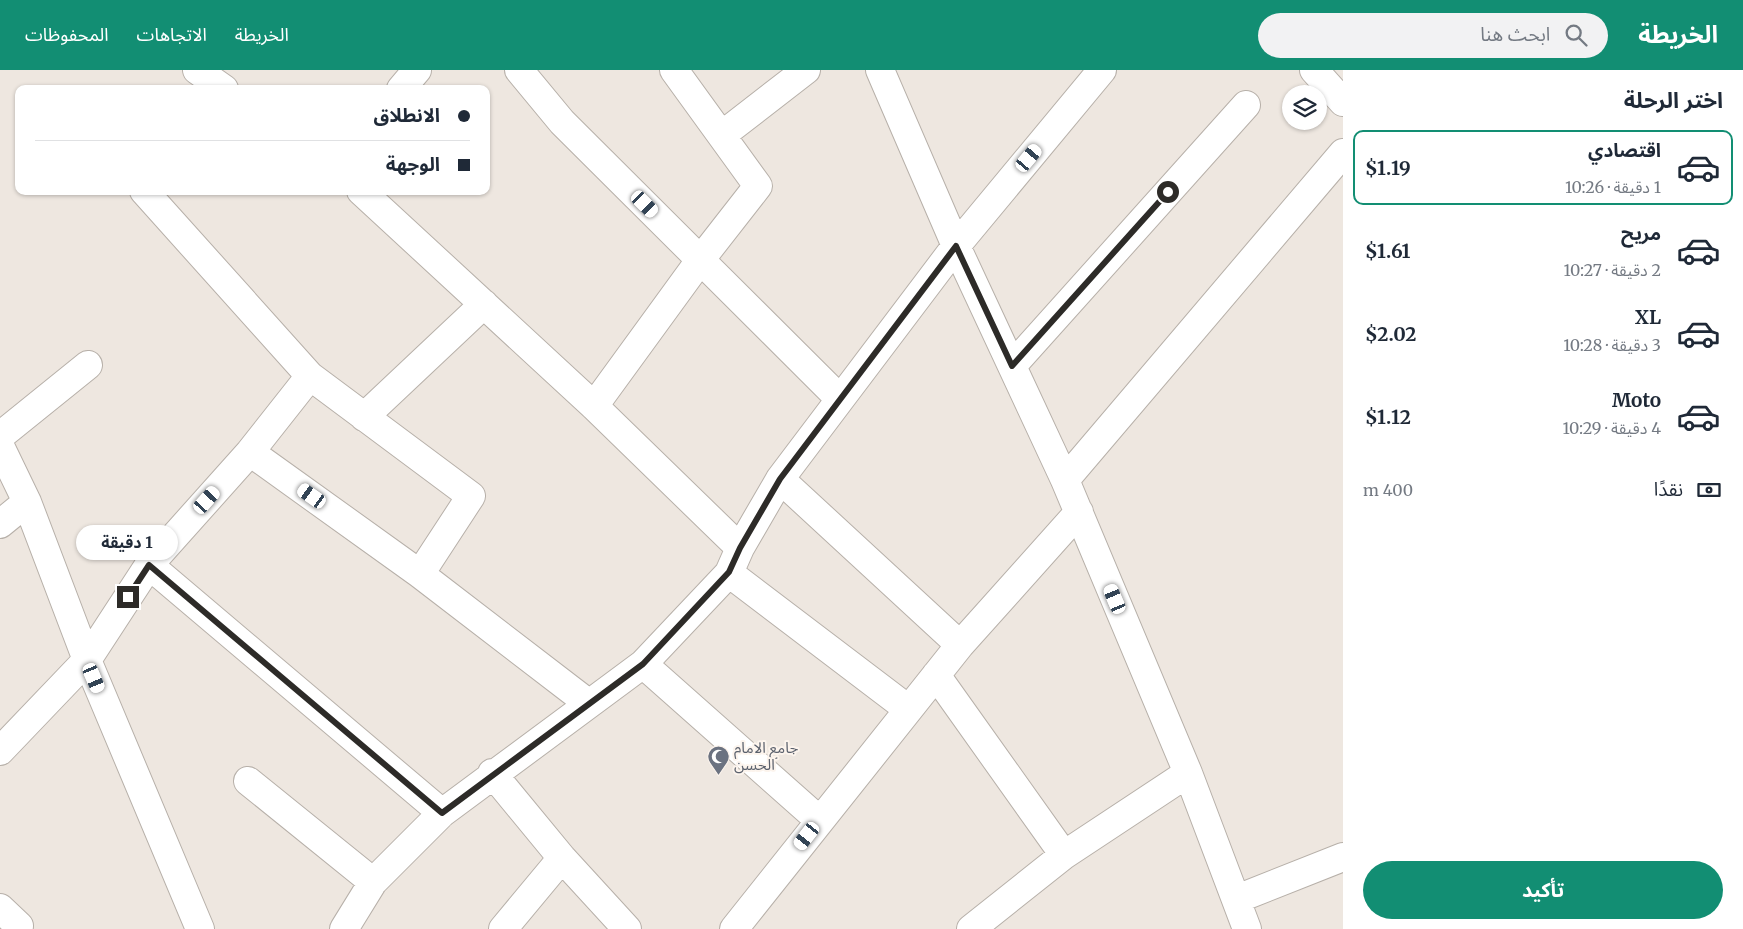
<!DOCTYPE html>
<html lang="ar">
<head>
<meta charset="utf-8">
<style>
	:root { --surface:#fff; --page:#f2f2f3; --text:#1f2937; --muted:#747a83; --line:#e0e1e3; --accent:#128e73 }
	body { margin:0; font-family:Merriweather,"Noto Sans Arabic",serif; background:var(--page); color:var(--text); direction:rtl; height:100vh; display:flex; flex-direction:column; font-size:19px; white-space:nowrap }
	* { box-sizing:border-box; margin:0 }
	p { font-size:16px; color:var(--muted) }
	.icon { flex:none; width:28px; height:28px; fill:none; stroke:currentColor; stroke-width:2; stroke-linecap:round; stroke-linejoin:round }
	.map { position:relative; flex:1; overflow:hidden; direction:ltr }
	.sheet { display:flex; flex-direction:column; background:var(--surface); width:400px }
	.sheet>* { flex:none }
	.banner { position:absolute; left:15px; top:15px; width:475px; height:110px; border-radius:10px; box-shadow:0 1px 4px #0004; direction:rtl; display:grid; align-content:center; height:110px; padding:0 20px; background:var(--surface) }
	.buttons { position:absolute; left:1282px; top:15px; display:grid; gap:10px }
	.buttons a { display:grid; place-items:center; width:45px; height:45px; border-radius:50%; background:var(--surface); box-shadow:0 1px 4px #0004; font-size:25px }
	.end { position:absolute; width:22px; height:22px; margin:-11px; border:6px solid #2d2b28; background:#fff; box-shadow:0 0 0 2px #fff }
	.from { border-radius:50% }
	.bubble { position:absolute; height:35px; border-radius:18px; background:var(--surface); box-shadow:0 1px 4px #0004; font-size:16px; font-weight:700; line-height:35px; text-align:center; direction:rtl }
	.car { position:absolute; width:15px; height:30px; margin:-15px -8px; border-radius:6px; box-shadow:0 0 4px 1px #0007; background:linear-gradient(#fff 24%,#345 0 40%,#fff 0 76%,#345 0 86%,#fff 0) }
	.banner b { display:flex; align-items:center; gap:18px; height:48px; font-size:19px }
	.banner b+b { border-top:1px solid var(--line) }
	.banner i { width:12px; height:12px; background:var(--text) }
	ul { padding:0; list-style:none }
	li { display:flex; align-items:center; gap:15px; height:75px; margin:0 10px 8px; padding:0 10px; border:2px solid transparent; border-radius:10px }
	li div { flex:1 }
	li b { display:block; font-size:19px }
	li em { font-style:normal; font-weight:700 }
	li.on { border-color:var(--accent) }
	li>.icon { width:45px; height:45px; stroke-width:1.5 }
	h2 { padding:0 20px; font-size:22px; line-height:60px }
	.pay { display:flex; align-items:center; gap:12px; height:55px; padding:0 20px; font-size:19px }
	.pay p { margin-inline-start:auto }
	.primary-button { display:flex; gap:10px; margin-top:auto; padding:10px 20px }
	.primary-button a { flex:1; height:58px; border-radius:30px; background:var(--accent); color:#fff; font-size:20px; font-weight:700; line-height:58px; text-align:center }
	header { display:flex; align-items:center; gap:30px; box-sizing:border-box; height:70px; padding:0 25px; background:var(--accent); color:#fff }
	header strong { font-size:24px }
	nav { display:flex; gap:28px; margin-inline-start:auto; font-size:18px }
	.search { width:350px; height:45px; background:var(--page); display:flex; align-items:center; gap:12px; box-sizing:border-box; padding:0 18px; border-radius:28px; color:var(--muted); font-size:19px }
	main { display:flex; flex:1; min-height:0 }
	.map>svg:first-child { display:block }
</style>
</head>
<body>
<header>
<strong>الخريطة</strong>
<div class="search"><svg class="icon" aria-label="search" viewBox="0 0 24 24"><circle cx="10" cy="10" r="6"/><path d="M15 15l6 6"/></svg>ابحث هنا</div>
<nav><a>الخريطة</a><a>الاتجاهات</a><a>المحفوظات</a></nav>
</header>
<main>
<section class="sheet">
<h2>اختر الرحلة</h2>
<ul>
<li class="on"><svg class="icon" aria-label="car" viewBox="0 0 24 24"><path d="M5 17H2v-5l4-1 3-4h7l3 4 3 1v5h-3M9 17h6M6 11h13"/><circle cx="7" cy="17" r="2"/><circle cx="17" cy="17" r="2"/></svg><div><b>اقتصادي</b><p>1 دقيقة · 10:26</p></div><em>$1.19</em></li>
<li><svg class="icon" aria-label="car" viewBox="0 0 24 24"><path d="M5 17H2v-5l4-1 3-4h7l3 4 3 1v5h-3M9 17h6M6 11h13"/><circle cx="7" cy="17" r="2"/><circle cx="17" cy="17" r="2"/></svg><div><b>مريح</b><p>2 دقيقة · 10:27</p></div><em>$1.61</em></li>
<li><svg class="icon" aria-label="car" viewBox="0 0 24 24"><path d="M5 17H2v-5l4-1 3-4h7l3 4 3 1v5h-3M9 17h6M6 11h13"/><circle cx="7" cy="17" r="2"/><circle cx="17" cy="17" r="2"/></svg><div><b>XL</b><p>3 دقيقة · 10:28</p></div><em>$2.02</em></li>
<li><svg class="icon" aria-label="car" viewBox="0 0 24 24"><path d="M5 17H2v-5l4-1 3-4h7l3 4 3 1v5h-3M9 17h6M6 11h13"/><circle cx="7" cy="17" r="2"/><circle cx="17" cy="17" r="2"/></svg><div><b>Moto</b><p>4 دقيقة · 10:29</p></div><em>$1.12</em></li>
</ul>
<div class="pay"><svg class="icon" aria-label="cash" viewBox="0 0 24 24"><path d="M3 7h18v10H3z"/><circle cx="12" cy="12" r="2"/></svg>نقدًا<p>400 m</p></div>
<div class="primary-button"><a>تأكيد</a></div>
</section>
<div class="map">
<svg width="1343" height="859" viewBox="0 0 1343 859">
	<rect width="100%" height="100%" fill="#eee7e0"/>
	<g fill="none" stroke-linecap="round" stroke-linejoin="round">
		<defs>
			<path id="minor" d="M197,0L224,19
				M519,0L562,52L840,329
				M880,0L956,176L1065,410L1188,703L1247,859
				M1314,0L1343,32
				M401,19L417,0
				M722,65L806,0
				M144,121L310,306L471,426L420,504
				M361,121L594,336L740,478
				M1012,296L1246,35
				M594,336L701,189L758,116L674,0
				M364,347L484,234
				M0,366L88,295
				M0,376L27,432L87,590L200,859
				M250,382L420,504L588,633
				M780,409L960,575
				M1065,410L1343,83
				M0,454L27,432
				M149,495L442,743
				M729,503L908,639
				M643,594L819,750
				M936,605L1064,785
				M0,681L87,590L149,495L250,382L310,306
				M492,703L562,788L627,859
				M248,711L373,812
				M1237,829L1343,787
				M0,838L19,856
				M344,859L373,812L442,743L643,594L729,503L740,478L780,409L956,176L1102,0
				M503,859L562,788
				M734,859L960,575L1079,442
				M971,859L1064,785L1188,703"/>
		</defs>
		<use href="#minor" stroke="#b7b0a9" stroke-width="30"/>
		<use href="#minor" stroke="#fff" stroke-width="28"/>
	</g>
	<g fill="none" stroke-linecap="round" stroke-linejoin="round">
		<path stroke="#2d2b28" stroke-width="6" d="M128,527L149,495L442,743L643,594L729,502L740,478L780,409L956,176L1012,296L1168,122"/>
	</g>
	<defs>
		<symbol id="mosque-pin" viewBox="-11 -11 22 30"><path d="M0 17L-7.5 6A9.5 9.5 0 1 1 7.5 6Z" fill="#6b7280" stroke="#fcf4ed"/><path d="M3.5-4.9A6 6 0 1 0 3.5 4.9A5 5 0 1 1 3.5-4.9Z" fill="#fff"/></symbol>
	</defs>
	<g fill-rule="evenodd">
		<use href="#mosque-pin" x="706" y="674" width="25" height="34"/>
	</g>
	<g text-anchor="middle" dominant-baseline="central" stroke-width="4" stroke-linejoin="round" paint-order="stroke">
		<g font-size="15" fill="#5b616d" stroke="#fcf4ed" text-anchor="start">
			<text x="734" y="677">جامع الامام<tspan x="734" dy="17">الحسن</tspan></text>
		</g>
	</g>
</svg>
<div class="buttons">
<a><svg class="icon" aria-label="layers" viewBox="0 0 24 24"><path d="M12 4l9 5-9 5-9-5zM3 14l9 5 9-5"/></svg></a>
</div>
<i class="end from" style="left:1168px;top:122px"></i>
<i class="end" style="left:128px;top:527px"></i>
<div class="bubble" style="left:76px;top:455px;width:102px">1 دقيقة</div>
<i class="car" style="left:1029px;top:88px;rotate:40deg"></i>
<i class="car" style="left:645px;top:134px;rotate:135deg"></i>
<i class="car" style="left:312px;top:426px;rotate:305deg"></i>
<i class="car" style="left:207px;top:430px;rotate:42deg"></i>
<i class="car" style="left:1115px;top:529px;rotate:337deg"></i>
<i class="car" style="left:94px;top:608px;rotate:157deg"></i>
<i class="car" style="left:807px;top:766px;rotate:218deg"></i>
<div class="banner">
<b><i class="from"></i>الانطلاق</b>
<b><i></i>الوجهة</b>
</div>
</div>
</main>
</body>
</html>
